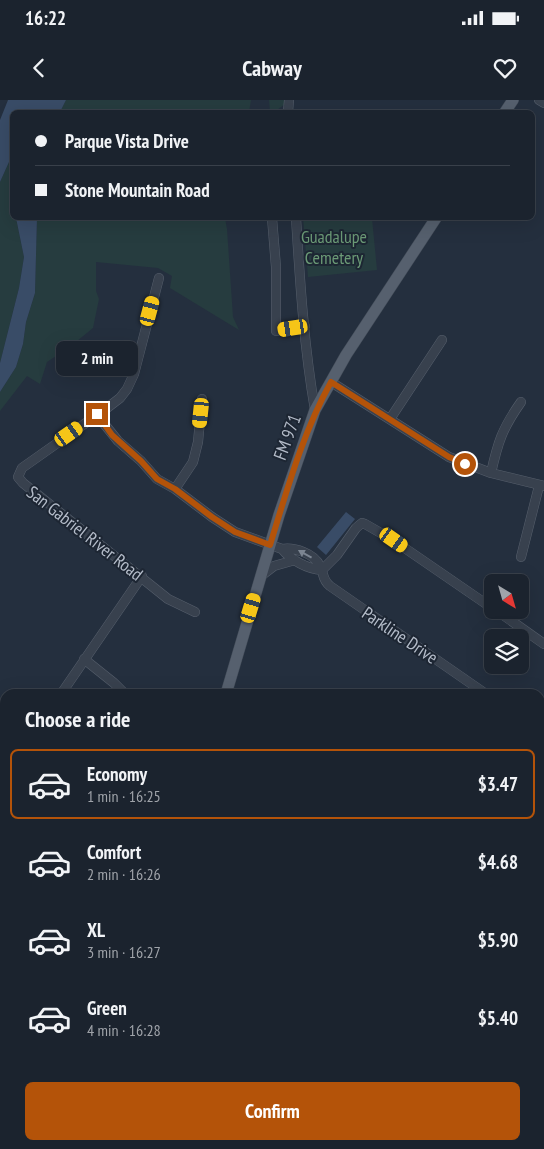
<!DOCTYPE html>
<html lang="en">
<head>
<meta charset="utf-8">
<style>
	:root { --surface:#1b232e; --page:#282f3a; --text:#f1f3f6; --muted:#a0a4aa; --line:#39404a; --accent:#b45309 }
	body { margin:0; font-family:"PT Sans Narrow",sans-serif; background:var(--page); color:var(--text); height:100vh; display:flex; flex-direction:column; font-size:19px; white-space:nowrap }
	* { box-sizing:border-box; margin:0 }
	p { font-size:16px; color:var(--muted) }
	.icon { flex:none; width:28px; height:28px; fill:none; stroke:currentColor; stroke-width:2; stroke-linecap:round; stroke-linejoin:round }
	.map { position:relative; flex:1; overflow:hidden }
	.panel { position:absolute; left:0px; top:589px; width:545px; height:461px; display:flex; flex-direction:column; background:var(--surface); border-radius:15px 15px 0 0; box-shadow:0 5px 20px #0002,0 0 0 1px var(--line) }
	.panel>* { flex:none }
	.banner { position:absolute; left:10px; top:10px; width:525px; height:110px; border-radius:8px; box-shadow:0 5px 20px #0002,0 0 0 1px var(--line); display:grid; align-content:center; height:110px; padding:0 25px; background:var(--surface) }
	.needle { width:32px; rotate:143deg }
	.controls { position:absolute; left:484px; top:474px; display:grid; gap:10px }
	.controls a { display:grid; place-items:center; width:45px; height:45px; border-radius:8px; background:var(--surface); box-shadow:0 5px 20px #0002,0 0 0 1px var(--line); font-size:25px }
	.end { position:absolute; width:22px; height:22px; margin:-11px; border:6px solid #b45309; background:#fff; box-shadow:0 0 0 2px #fff }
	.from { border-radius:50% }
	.bubble { position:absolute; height:35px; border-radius:8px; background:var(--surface); box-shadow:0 5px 20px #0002,0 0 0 1px var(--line); font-size:16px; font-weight:700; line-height:35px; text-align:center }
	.car { position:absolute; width:15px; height:30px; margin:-15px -8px; border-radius:6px; box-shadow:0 0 4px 1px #0007; background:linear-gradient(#f5c518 24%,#345 0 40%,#f5c518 0 76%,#345 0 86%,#f5c518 0) }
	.banner b { display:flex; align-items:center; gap:18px; height:48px; font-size:19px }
	.banner b+b { border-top:1px solid var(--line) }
	.banner i { width:12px; height:12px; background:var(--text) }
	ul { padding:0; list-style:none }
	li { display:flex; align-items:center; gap:15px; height:70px; margin:0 10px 8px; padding:0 15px; border:2px solid transparent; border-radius:8px }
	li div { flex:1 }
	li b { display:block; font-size:19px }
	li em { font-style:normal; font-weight:700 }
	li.selected { border-color:var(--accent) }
	li>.icon { width:45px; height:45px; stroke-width:1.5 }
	h2 { padding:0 25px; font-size:22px; line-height:60px }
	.button { display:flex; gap:10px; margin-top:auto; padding:10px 25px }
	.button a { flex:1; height:58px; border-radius:8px; background:var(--accent); color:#fff; font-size:20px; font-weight:700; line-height:58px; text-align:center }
	.status { display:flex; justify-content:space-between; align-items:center; height:35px; padding:0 25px; background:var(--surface); direction:ltr }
	.status svg { height:14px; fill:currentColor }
	header { display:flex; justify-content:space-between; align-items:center; height:65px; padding:0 25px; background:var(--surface); font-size:22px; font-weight:700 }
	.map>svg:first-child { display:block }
</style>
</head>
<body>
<div class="status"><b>16:22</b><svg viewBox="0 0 49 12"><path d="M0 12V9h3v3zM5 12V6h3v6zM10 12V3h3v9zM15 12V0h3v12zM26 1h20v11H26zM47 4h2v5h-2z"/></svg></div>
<header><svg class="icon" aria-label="back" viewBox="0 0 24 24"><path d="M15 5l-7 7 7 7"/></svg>Cabway<svg class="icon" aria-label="heart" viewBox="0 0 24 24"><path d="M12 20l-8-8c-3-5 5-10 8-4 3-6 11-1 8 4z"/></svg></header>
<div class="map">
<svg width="544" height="1049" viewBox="0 0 544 1049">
	<rect width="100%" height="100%" fill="#242f3e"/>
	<path fill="#263c3f" d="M66,0H251L249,12H60Z
		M269,0H291L274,12H270Z
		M9,62L12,63V118H16L24,157L19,188L0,263V82Z
		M37,118H225L227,129L233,217L239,230L170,188L172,176L158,168L96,162V191L99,199L93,228L71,246L47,262L40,284L27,276L0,311V292L16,267L23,244L26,222L35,193Z
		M303,118H372L377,170L308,177Z"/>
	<path fill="#394c67" d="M8,0H66L60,12H12V63L9,62L0,82V20Z
		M16,118H37L35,193L26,222L23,244L16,267L0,292V263L19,188L24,157Z
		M346,412L355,419L326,455L317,447Z"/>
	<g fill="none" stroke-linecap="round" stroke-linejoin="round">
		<defs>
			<path id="minor" d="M539,0L544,3
				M288,12L289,0
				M272,118L276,167V231L305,226
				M296,118C300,182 304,247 315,310
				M159,178L134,274L127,289L120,298L107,308L22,368L18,377L23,383L168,499L195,512
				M331,282L449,357L491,373L544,386
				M97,315L118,341L141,361L157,379L175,389L212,417L235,432L282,449C291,460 307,469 322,470
				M390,319L442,240
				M491,373C498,342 502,329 521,302
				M175,389L193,362L198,342L202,299
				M282,449C294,447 314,453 320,466C324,473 322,480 330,486L486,594
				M521,457L539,386
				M322,470L337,455L356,428L362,423L365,424L393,440L492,508
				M261,476L274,466L295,460
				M496,510L544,544
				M84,559L114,583L125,594
				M61,594L142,476
				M540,624L544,621
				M540,784L544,782
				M0,894L5,895
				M13,1049L14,1045
				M413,1049L420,1045"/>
			<path id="major" d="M505,12L513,0
				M226,594L279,415L315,310L346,255L436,118
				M91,1049L93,1045"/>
		</defs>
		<use href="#minor" stroke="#565f6c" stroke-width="10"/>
		<use href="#major" stroke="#414a57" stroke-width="12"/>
		<use href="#minor" stroke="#38414e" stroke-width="9"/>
		<use href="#major" stroke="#56606e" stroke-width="11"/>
	</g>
	<defs><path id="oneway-solid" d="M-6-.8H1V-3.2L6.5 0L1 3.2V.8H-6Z" transform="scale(1.25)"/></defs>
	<use fill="#7c8592" href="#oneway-solid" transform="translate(305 454) rotate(-151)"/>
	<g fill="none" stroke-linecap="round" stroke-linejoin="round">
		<path stroke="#b45309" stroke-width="6" d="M97,314L112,335L141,361L157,379L175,389L212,417L235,432L270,445C287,390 303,332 331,282L449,357L465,364"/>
	</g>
	<g text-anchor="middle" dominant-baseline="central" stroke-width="4" stroke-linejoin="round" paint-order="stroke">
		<g font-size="18" fill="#6b9a76" stroke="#1d2633">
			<text x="334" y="136">Guadalupe<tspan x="334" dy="21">Cemetery</tspan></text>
		</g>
		<g font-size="18" fill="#b4bcc9" stroke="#1d2633">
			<text transform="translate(287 337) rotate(-70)">FM 971</text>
			<text transform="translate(85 433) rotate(38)">San Gabriel River Road</text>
			<text transform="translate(400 535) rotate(34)">Parkline Drive</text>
		</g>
	</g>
</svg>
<div class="controls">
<a><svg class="needle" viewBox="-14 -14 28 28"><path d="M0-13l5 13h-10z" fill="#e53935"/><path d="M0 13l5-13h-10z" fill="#a0a4aa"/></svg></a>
<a><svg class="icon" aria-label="layers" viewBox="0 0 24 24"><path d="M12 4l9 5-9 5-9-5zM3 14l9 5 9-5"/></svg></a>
</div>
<i class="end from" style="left:465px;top:364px"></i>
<i class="end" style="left:97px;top:314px"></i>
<div class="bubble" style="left:56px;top:241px;width:82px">2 min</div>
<i class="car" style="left:150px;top:211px;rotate:15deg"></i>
<i class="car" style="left:293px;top:228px;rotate:261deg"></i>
<i class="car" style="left:201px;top:313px;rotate:186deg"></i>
<i class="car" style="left:69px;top:334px;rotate:55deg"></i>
<i class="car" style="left:394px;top:440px;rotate:125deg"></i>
<i class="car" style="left:251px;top:508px;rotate:17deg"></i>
<div class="banner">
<b><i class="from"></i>Parque Vista Drive</b>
<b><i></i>Stone Mountain Road</b>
</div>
<section class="panel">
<h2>Choose a ride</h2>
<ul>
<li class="selected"><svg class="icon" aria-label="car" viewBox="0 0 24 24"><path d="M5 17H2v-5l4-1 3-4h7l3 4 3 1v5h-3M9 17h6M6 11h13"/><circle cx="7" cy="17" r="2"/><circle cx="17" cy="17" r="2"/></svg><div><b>Economy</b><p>1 min · 16:25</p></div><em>$3.47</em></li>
<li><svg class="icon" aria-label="car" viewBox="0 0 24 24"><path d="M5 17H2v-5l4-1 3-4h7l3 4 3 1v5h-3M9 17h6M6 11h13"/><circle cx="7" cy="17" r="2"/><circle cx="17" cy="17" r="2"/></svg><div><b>Comfort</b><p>2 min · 16:26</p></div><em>$4.68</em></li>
<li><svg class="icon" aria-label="car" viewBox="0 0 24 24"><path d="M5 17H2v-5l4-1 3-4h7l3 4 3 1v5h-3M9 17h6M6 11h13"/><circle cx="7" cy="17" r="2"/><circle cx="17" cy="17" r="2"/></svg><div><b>XL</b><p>3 min · 16:27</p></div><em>$5.90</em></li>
<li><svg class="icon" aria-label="car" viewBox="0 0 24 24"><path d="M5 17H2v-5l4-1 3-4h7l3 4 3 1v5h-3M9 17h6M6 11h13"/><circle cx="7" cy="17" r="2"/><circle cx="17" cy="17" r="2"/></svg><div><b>Green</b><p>4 min · 16:28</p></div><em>$5.40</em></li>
</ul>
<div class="button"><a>Confirm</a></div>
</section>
</div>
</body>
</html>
